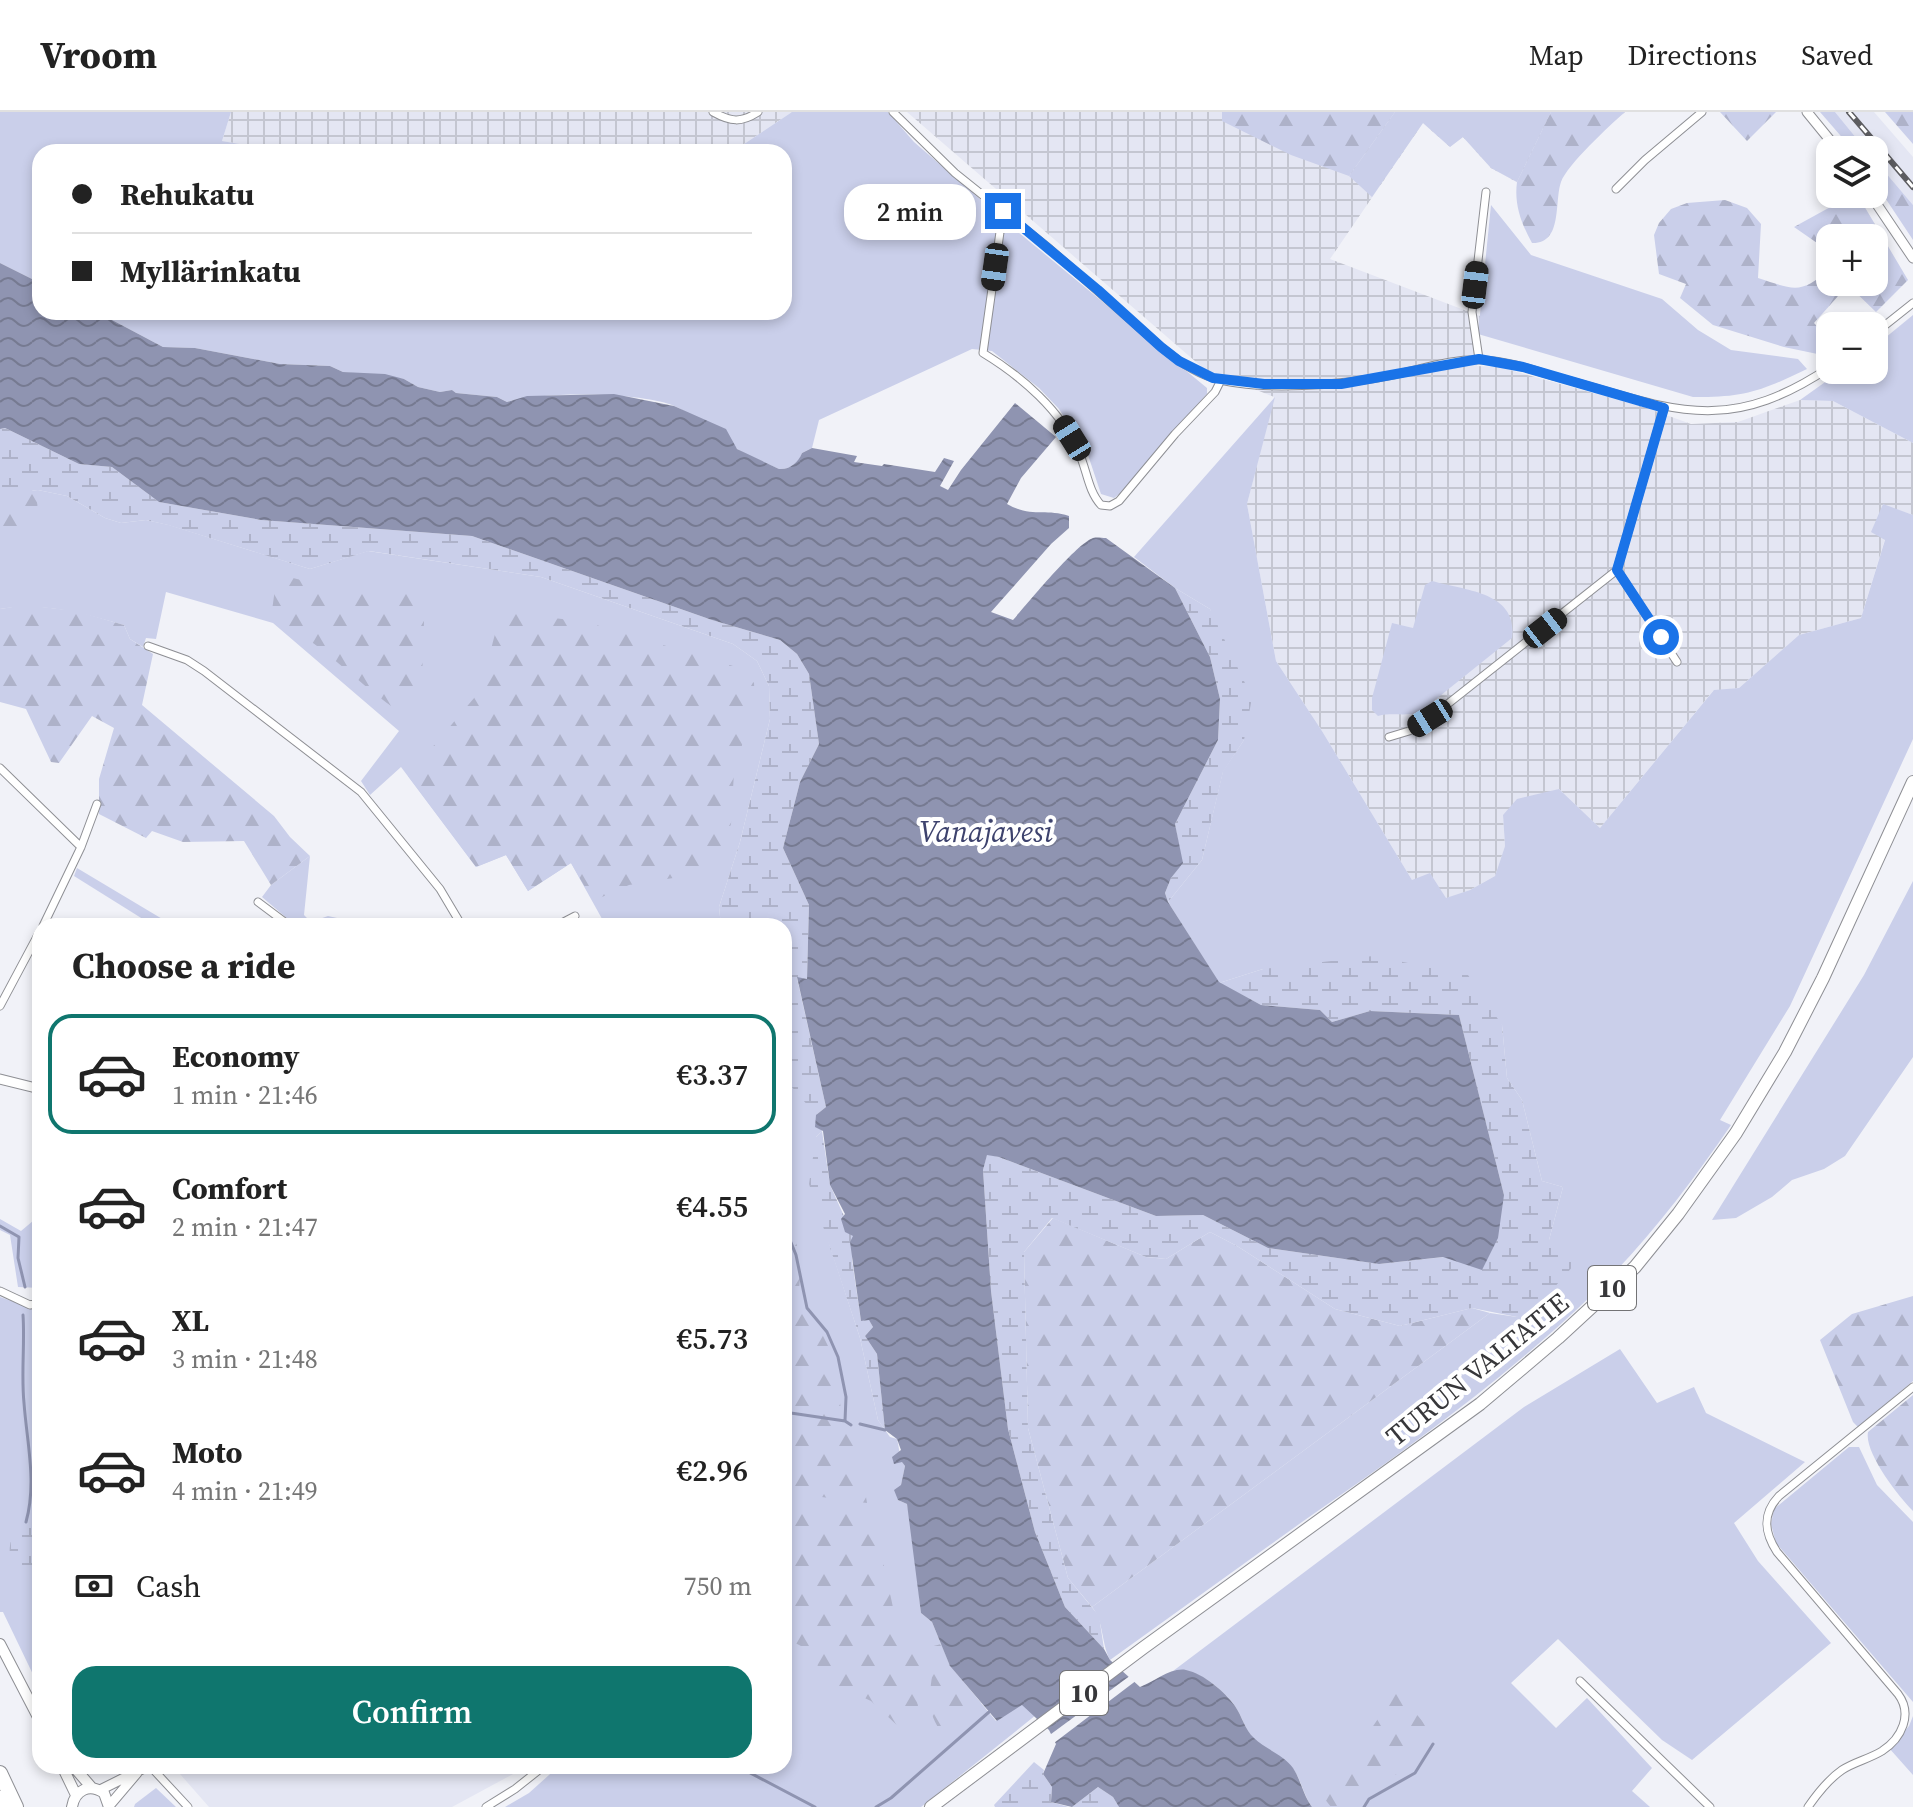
<!DOCTYPE html>
<html lang="en">
<head>
<meta charset="utf-8">
<style>
	:root { --surface:#fff; --page:#f6f6f6; --text:#222; --muted:#767676; --line:#e0e0e0; --accent:#0f766e }
	body { margin:0; font-family:"Source Serif 4",serif; background:var(--page); color:var(--text); height:100vh; display:flex; flex-direction:column; font-size:30px; white-space:nowrap }
	* { box-sizing:border-box; margin:0 }
	p { font-size:26px; color:var(--muted) }
	.icon { flex:none; width:44px; height:44px; fill:none; stroke:currentColor; stroke-width:2; stroke-linecap:round; stroke-linejoin:round }
	.map { position:relative; flex:1; overflow:hidden }
	.side { position:absolute; left:32px; top:806px; width:760px; height:856px; display:flex; flex-direction:column; background:var(--surface); border-radius:24px; box-shadow:0 4px 12px #0003 }
	.side>* { flex:none }
	.hud { position:absolute; left:32px; top:32px; width:760px; height:176px; border-radius:24px; box-shadow:0 4px 12px #0003; display:grid; align-content:center; height:176px; padding:0 40px; background:var(--surface) }
	.fabs { position:absolute; left:1816px; top:24px; display:grid; gap:16px }
	.fabs a { display:grid; place-items:center; width:72px; height:72px; border-radius:16px; background:var(--surface); box-shadow:0 4px 12px #0003; font-size:40px }
	.end { position:absolute; width:36px; height:36px; margin:-18px; border:10px solid #1a73e8; background:#fff; box-shadow:0 0 0 4px #fff }
	.from { border-radius:50% }
	.bubble { position:absolute; height:56px; border-radius:24px; background:var(--surface); box-shadow:0 4px 12px #0003; font-size:26px; font-weight:600; line-height:56px; text-align:center }
	.car { position:absolute; width:24px; height:48px; margin:-24px -12px; border-radius:10px; box-shadow:0 0 6px 2px #0007; background:linear-gradient(#222 24%,#8ab4d8 0 40%,#222 0 76%,#8ab4d8 0 86%,#222 0) }
	.hud b { display:flex; align-items:center; gap:28px; height:76px; font-size:30px }
	.hud b+b { border-top:2px solid var(--line) }
	.hud i { width:20px; height:20px; background:var(--text) }
	ul { padding:0; list-style:none }
	li { display:flex; align-items:center; gap:24px; height:120px; margin:0 16px 12px; padding:0 24px; border:4px solid transparent; border-radius:24px }
	li div { flex:1 }
	li b { display:block; font-size:30px }
	li em { font-style:normal; font-weight:600 }
	li.selected { border-color:var(--accent) }
	li>.icon { width:72px; height:72px; stroke-width:1.5 }
	h2 { padding:0 40px; font-size:36px; line-height:96px }
	.pay { display:flex; align-items:center; gap:20px; height:88px; padding:0 40px; font-size:30px }
	.pay p { margin-inline-start:auto }
	.cta { display:flex; gap:16px; margin-top:auto; padding:16px 40px }
	.cta a { flex:1; height:92px; border-radius:24px; background:var(--accent); color:#fff; font-size:32px; font-weight:600; line-height:92px; text-align:center }
	header { display:flex; align-items:center; gap:48px; box-sizing:border-box; height:112px; padding:0 40px; background:var(--surface); border-bottom:2px solid var(--line) }
	header strong { font-size:38px }
	nav { display:flex; gap:44px; margin-inline-start:auto; font-size:28px }
	.map>svg:first-child { display:block }
</style>
</head>
<body>
<header>
<strong>Vroom</strong>
<nav><a>Map</a><a>Directions</a><a>Saved</a></nav>
</header>
<div class="map">
<svg width="1913" height="1695" viewBox="0 0 1913 1695">
	<defs>
		<pattern id="industrial-grid" width="8" height="8" patternUnits="userSpaceOnUse" patternTransform="scale(2)"><rect width="8" height="8" fill="#e4e6f3"/><path d="M0 4h8M4 0v8" fill="none" stroke="#c4c6d1"/></pattern>
		<pattern id="forest-firs" width="22" height="20" patternUnits="userSpaceOnUse" patternTransform="scale(2)"><rect width="22" height="20" fill="#cacfea"/><path d="M5 1l3.5 6h-7zM16 11l3.5 6h-7z" fill="#aeb2c9"/></pattern>
		<pattern id="wetland-marsh" width="20" height="14" patternUnits="userSpaceOnUse" patternTransform="scale(2)"><rect width="20" height="14" fill="#cacfea"/><path d="M1 5h8M5 5V1M11 12h8M15 12V8" fill="none" stroke="#aeb2c9"/></pattern>
		<pattern id="water-waves" width="16" height="10" patternUnits="userSpaceOnUse" patternTransform="scale(2)"><rect width="16" height="10" fill="#8f94b1"/><path d="M0 5q4-4 8 0t8 0" fill="none" stroke="#767a91"/></pattern>
	</defs>
	<rect width="100%" height="100%" fill="#f1f2f8"/>
	<path fill="#e4e6f3" d="M1835,0H1874L1913,45V93L1874,47V38H1866Z
		M177,1654H522L515,1661L452,1695H209L180,1662Z"/>
	<path fill="url(#industrial-grid)" d="M231,0H792L732,40H286L222,29Z
		M907,0H1625L1531,78L1491,56L1463,25L1450,35L1423,11L1330,147L1480,204L1477,254L1499,255L1644,295L1691,312L1738,310L1800,288L1833,289L1913,331V403L1882,393L1885,427L1861,506L1799,523L1739,576L1713,579L1600,716L1559,677L1503,703L1505,734L1495,764L1470,778L1445,787L1412,768L1322,619L1276,549L1247,392L1274,285L1203,256Z"/>
	<path fill="#cacfea" d="M0,0H231L222,29L286,40H40V171L0,151Z
		M792,0H888L914,30L1018,120L1207,276V282L1159,336L1134,371L1114,386L1101,382L1088,343L1059,297L1039,276L992,239L972,237L819,308L812,336L802,341C799,351 789,358 779,357C764,350 748,344 734,335C714,322 694,302 672,293C638,280 541,279 507,290L497,285L456,281L452,278L440,280L418,275L404,267L343,260L330,254L280,252L195,236L163,235L97,200H784V40H732Z
		M1395,0H1551L1517,70L1491,56L1463,25L1450,35L1423,11L1372,85L1349,64Z
		M1820,0H1835L1866,38H1853Z
		M1491,93L1531,143L1662,187L1698,218L1731,238L1798,247L1807,257C1762,279 1743,286 1693,285L1478,222Z
		M1913,203V331L1833,289L1800,288L1842,258H1874V235Z
		M1275,285L1247,392L1276,549L1322,619L1412,768L1430,761L1446,786L1470,778L1495,764L1505,734L1503,703L1517,687L1559,677L1600,716L1714,578L1739,576L1799,523L1861,506L1885,428L1871,420L1883,392L1913,403V627L1790,894L1720,1008L1731,1013C1690,1073 1645,1132 1593,1182C1504,1268 1403,1340 1302,1410C1238,1456 1174,1502 1110,1548C1101,1530 1104,1510 1092,1495L1490,1201L1517,1205L1549,1128L1563,1075L1542,1069L1522,988L1507,966L1502,913L1263,857L1219,871L1168,790L1202,748L1223,659L1244,628L1210,497L1175,476L1134,445Z
		M38,378L67,384L105,406L121,411L146,408L169,413L310,457L368,439L541,465L733,532L757,549L769,574L770,607L740,730L719,795L721,814H606L571,751L528,779L506,743L476,755L401,655L370,683L361,669L399,619L273,511L166,480L156,527L146,526L143,535L130,527L124,513C82,501 43,490 0,497V382Z
		M1432,469C1467,479 1518,480 1512,526L1420,600C1406,605 1392,600 1378,604L1372,598V586L1392,511L1413,516L1425,473Z
		M310,744L304,803L311,810L328,804L337,806L338,814H296L262,785L271,773Z
		M77,756L174,814H154L74,764Z
		M1913,769V945L1845,1044L1824,1057L1792,1068L1772,1085L1736,1106L1712,1108L1864,863Z
		M784,966L817,1002L822,1019L816,1025L829,1131L860,1226L878,1308L890,1325L897,1327C899,1335 900,1348 905,1354L898,1388L907,1392L919,1452L916,1453L921,1501L932,1510L950,1554L996,1609L1022,1592L1036,1603L921,1695H505L529,1681L559,1654H784V1466L788,1451L784,1449Z
		M40,1103V1176L18,1175L10,1123L0,1118V1107L21,1119Z
		M0,1185L26,1194H40V1577L3,1500H0Z
		M1620,1237L1657,1291L1694,1275L1706,1301L1805,1350L1734,1411L1758,1449L1831,1531L1692,1648L1662,1628L1558,1527L1511,1571L1556,1616L1587,1586L1652,1656L1632,1679L1650,1695H1312C1304,1684 1300,1665 1293,1657C1282,1644 1265,1637 1253,1626C1245,1617 1242,1604 1235,1594C1222,1576 1196,1555 1173,1559L1524,1295Z
		M1849,1335H1859L1877,1373L1913,1410V1590L1776,1431L1771,1412L1774,1397Z
		M1913,1604V1663L1889,1636L1909,1614Z
		M156,1676L176,1695H134L135,1692Z"/>
	<path fill="url(#forest-firs)" d="M1222,0H1395L1349,64L1291,43L1222,9Z
		M1551,0H1625C1610,13 1567,53 1561,70C1554,90 1563,132 1532,131C1521,111 1514,92 1517,70Z
		M1720,0H1776L1747,29Z
		M1885,0H1913V32Z
		M1874,47L1913,93V128L1874,69Z
		M1854,82H1857L1908,168L1876,200L1848,173L1814,211L1830,228V241L1827,244L1784,235L1713,213L1680,186L1686,172L1659,162L1654,123L1659,111L1671,97L1687,91L1725,88L1747,96L1761,112L1758,166C1793,177 1801,184 1830,156V170H1874V126H1830V140L1794,115Z
		M0,356L25,367L37,386L38,406L27,415L0,419Z
		M277,462L333,476L367,480H425L422,568L394,596C355,569 313,523 271,506Z
		M25,493L76,499L124,513L130,527L153,542L142,593L274,704L290,725L310,744L271,773L244,729L183,730L152,719L146,726L99,702V667L114,616L92,604L59,651L51,650L26,597L0,590V497Z
		M497,499L586,510L743,557L754,571L755,590L734,660L731,712L711,760L629,773L593,789L571,751L528,779L506,743L476,755L408,664L480,579L495,522Z
		M784,1097L802,1148L799,1177L804,1196L818,1214L834,1246L843,1313L855,1317L867,1391L784,1380Z
		M1053,1106L1146,1145L1166,1147L1210,1120L1237,1134L1335,1197L1400,1214L1472,1196L1490,1201L1092,1495L1068,1466L1028,1316L1024,1140Z
		M1913,1184V1269L1858,1315L1853,1310L1820,1228L1852,1202Z
		M1913,1283V1399C1898,1384 1864,1340 1868,1320Z
		M784,1391L867,1400L883,1449L897,1514L920,1548L922,1556L917,1588L922,1619L899,1615L871,1589L819,1565L816,1542L784,1525V1498L794,1442L784,1438Z
		M941,1532L950,1554L981,1591L940,1618C924,1595 931,1579 933,1555C933,1549 931,1541 930,1535Z
		M1397,1579L1434,1623L1424,1639L1417,1635L1397,1662L1369,1678L1352,1695H1331L1324,1686Z"/>
	<path fill="url(#wetland-marsh)" d="M5,316L79,352L112,355L159,390L261,408L472,424L712,508L780,528L797,542L809,562L819,632L800,670L783,736L809,793L807,867L797,866L826,995L816,1003L784,966V814H721L719,795L740,730L770,607L769,574L757,549L733,532L541,465L369,439L310,457L168,413L146,408L121,411L105,406L67,384L38,378L0,382V317Z
		M1175,476L1210,497L1252,586L1244,628L1223,660L1202,748L1168,790L1165,781L1171,766L1182,751L1175,712L1218,628L1220,587L1210,545Z
		M1373,844L1468,863L1502,913L1507,966L1522,988L1542,1069L1563,1075L1549,1128L1575,1152L1552,1178L1517,1205L1472,1196L1400,1214L1335,1197L1237,1134L1210,1120L1166,1147L1146,1145L1052,1106L1024,1140L1028,1316L1068,1466L1099,1504L1104,1537L1065,1495L1035,1420L1008,1317L991,1179L983,1058L987,1042L999,1045L1156,1104L1203,1103L1268,1136L1379,1152L1444,1145L1504,1083L1459,903L1370,899L1332,910L1320,898L1261,893L1219,871L1263,857Z
		M822,1019L830,1073L853,1124L852,1148L861,1209L869,1207L873,1215L865,1224L877,1242L885,1318L878,1308L860,1226L809,1072L816,1025Z
		M26,1410C46,1421 48,1463 23,1470L12,1459C8,1441 7,1420 26,1410Z
		M1034,1650L1044,1658L1043,1662L1052,1675L1051,1690L1069,1695H995L994,1693Z
		M1098,1675L1113,1685L1119,1695H1072Z"/>
	<path fill="url(#water-waves)" d="M0,151L40,171V200H97L163,235L195,236L280,252L330,254L343,260L385,262L404,267L418,275L440,280L452,278L456,281L497,285L507,290L527,284L614,282L674,294L726,317L737,337L779,357C789,358 798,351 802,341L812,336L857,344L854,350L882,354L884,352L935,360L944,346L954,349L940,374L948,378L961,358L1015,291L1056,325L1021,366L1007,392C1032,406 1045,396 1069,404V416L1051,432L991,500L1013,508C1028,491 1076,432 1093,426C1097,425 1102,426 1106,426L1175,476L1210,545L1220,587L1218,628L1175,712L1183,751L1171,766L1165,781L1168,790L1219,870L1261,893L1320,898L1332,910L1370,899L1459,903L1504,1083L1498,1126L1482,1158L1443,1145L1379,1152L1268,1136L1203,1103L1156,1104L999,1045L987,1043L983,1058L991,1179L1008,1317L1035,1420L1065,1495L1104,1537L1110,1548L1140,1575C1154,1570 1171,1555 1186,1558C1204,1562 1224,1579 1235,1594C1242,1604 1245,1618 1254,1626C1265,1637 1284,1643 1293,1656C1301,1668 1303,1683 1312,1695H1119L1113,1685L1098,1675L1072,1695L1051,1690L1052,1675L1043,1662L1056,1632L1049,1618L1022,1593L997,1609L950,1554L932,1510L921,1501L907,1392L898,1388L894,1378L901,1373L905,1354L902,1350L894,1352L892,1345L901,1338L897,1327L885,1318L877,1242L865,1224L873,1215L869,1208L861,1209L850,1130L853,1124L845,1120L841,1107L845,1102L830,1073L823,1019L815,1015L816,1003L826,995L797,865L807,867L809,793L783,736L800,670L819,632L809,562L797,542L780,528L712,508L472,424L261,408L159,390L112,355L79,352L5,316L0,317Z"/>
	<path fill="#f1f2f8" d="M1131,1563L1137,1568L1050,1634L1047,1625Z"/>
	<g fill="none" stroke-linecap="round" stroke-linejoin="round">
		<path stroke="#8f94b1" stroke-width="3" d="M784,1113L796,1143L807,1196L827,1220L838,1245L846,1285L845,1309
			M0,1114L19,1125L18,1146L25,1175
			M23,1203C25,1232 21,1262 24,1291C27,1332 37,1370 26,1410
			M784,1300L845,1309L851,1313
			M860,1312L885,1318
			M737,1654L815,1695
			M876,1695L891,1686L989,1600
			M1364,1695L1369,1687L1415,1661L1433,1632"/>
		<defs>
			<path id="minor" d="M713,0C731,10 741,11 758,0
				M893,0L955,61L1050,137L1161,235C1176,247 1193,260 1213,266C1258,280 1346,273 1393,263C1422,257 1453,246 1483,248C1507,249 1530,257 1553,264C1667,294 1721,328 1830,255
				M1616,77L1645,48L1702,0
				M1010,105L1000,120L983,241C1021,264 1062,299 1079,341C1087,358 1088,379 1101,393L1110,394L1119,389L1175,322L1215,280L1221,268
				M1874,222L1913,191
				M1479,247L1472,200L1486,80
				M1617,458L1677,550
				M148,534L187,548L204,559L361,680L440,777L462,814
				M1389,625L1409,619L1430,606L1617,458L1664,296
				M0,656L81,735
				M258,790L290,814
				M43,814L81,735L97,692
				M556,814L575,804
				M0,894L40,819
				M0,1179L30,1193L40,1191
				M1580,1569L1710,1695
				M150,1654L188,1695
				M486,1695L515,1677L544,1654
				M1808,1695C1817,1682 1829,1667 1842,1658C1854,1650 1869,1647 1882,1639C1902,1626 1913,1602 1898,1582L1777,1440C1764,1420 1762,1402 1779,1384L1913,1275"/>
			<path id="tertiary" d="M1807,0L1838,38
				M1870,82L1913,146
				M0,967L40,977
				M100,1678L148,1654
				M109,1694L137,1661"/>
			<path id="secondary" d="M0,1532L40,1609
				M62,1654L76,1683
				M73,1654L92,1676
				M72,1695C75,1678 89,1671 104,1681L109,1695"/>
			<path id="trunk" d="M931,1695L1143,1536L1480,1292L1558,1226L1635,1155L1678,1102L1736,1021L1785,940L1823,866L1913,670"/>
			<path id="motorway" d="M0,1661L16,1695
				M0,1686L3,1695"/>
		</defs>
		<use href="#minor" stroke="#8e8f94" stroke-width="9"/>
		<use href="#tertiary" stroke="#8e8f94" stroke-width="11"/>
		<use href="#secondary" stroke="#8e8f94" stroke-width="12"/>
		<use href="#trunk" stroke="#8e8f94" stroke-width="14"/>
		<use href="#motorway" stroke="#8e8f94" stroke-width="16"/>
		<use href="#minor" stroke="#fff" stroke-width="7"/>
		<use href="#tertiary" stroke="#fff" stroke-width="9"/>
		<use href="#secondary" stroke="#fff" stroke-width="10"/>
		<use href="#trunk" stroke="#fff" stroke-width="12"/>
		<use href="#motorway" stroke="#fff" stroke-width="14"/>
		<defs>
			<path id="rail" d="M1849,0L1913,75"/>
		</defs>
		<use href="#rail" stroke="#5c5c60" stroke-width="6"/>
		<use href="#rail" stroke="#fff" stroke-width="3" stroke-dasharray="9" stroke-linecap="butt"/>
	</g>
	<g fill="none" stroke-linecap="round" stroke-linejoin="round">
		<path stroke="#1a73e8" stroke-width="10" d="M1003,99L1098,178L1161,235L1179,249L1213,266L1264,272H1341L1479,247L1523,255L1664,296L1617,458L1661,525"/>
	</g>
	<g text-anchor="middle" dominant-baseline="central" stroke-width="8" stroke-linejoin="round" paint-order="stroke">
		<g fill="#fff" stroke="#737375" stroke-width="2">
			<rect x="1588" y="1154" width="48" height="44" rx="6"/>
			<rect x="1060" y="1559" width="48" height="44" rx="6"/>
		</g>
		<g font-size="26" font-weight="bold" fill="#37373a">
			<text x="1612" y="1176">10</text>
			<text x="1084" y="1581">10</text>
		</g>
		<g font-size="28" fill="#37373a" stroke="#fff">
			<text transform="translate(1477 1257) rotate(-39)">TURUN VALTATIE</text>
		</g>
		<g font-size="30" font-style="italic" fill="#3d426d" stroke="#fff">
			<text x="986" y="719">Vanajavesi</text>
		</g>
	</g>
</svg>
<div class="fabs">
<a><svg class="icon" aria-label="layers" viewBox="0 0 24 24"><path d="M12 4l9 5-9 5-9-5zM3 14l9 5 9-5"/></svg></a>
<a>+</a>
<a>−</a>
</div>
<i class="end from" style="left:1661px;top:525px"></i>
<i class="end" style="left:1003px;top:99px"></i>
<div class="bubble" style="left:844px;top:72px;width:132px">2 min</div>
<i class="car" style="left:995px;top:155px;rotate:188deg"></i>
<i class="car" style="left:1475px;top:173px;rotate:7deg"></i>
<i class="car" style="left:1072px;top:326px;rotate:328deg"></i>
<i class="car" style="left:1545px;top:516px;rotate:52deg"></i>
<i class="car" style="left:1430px;top:606px;rotate:238deg"></i>
<div class="hud">
<b><i class="from"></i>Rehukatu</b>
<b><i></i>Myllärinkatu</b>
</div>
<section class="side">
<h2>Choose a ride</h2>
<ul>
<li class="selected"><svg class="icon" aria-label="car" viewBox="0 0 24 24"><path d="M5 17H2v-5l4-1 3-4h7l3 4 3 1v5h-3M9 17h6M6 11h13"/><circle cx="7" cy="17" r="2"/><circle cx="17" cy="17" r="2"/></svg><div><b>Economy</b><p>1 min · 21:46</p></div><em>€3.37</em></li>
<li><svg class="icon" aria-label="car" viewBox="0 0 24 24"><path d="M5 17H2v-5l4-1 3-4h7l3 4 3 1v5h-3M9 17h6M6 11h13"/><circle cx="7" cy="17" r="2"/><circle cx="17" cy="17" r="2"/></svg><div><b>Comfort</b><p>2 min · 21:47</p></div><em>€4.55</em></li>
<li><svg class="icon" aria-label="car" viewBox="0 0 24 24"><path d="M5 17H2v-5l4-1 3-4h7l3 4 3 1v5h-3M9 17h6M6 11h13"/><circle cx="7" cy="17" r="2"/><circle cx="17" cy="17" r="2"/></svg><div><b>XL</b><p>3 min · 21:48</p></div><em>€5.73</em></li>
<li><svg class="icon" aria-label="car" viewBox="0 0 24 24"><path d="M5 17H2v-5l4-1 3-4h7l3 4 3 1v5h-3M9 17h6M6 11h13"/><circle cx="7" cy="17" r="2"/><circle cx="17" cy="17" r="2"/></svg><div><b>Moto</b><p>4 min · 21:49</p></div><em>€2.96</em></li>
</ul>
<div class="pay"><svg class="icon" aria-label="cash" viewBox="0 0 24 24"><path d="M3 7h18v10H3z"/><circle cx="12" cy="12" r="2"/></svg>Cash<p>750 m</p></div>
<div class="cta"><a>Confirm</a></div>
</section>
</div>
</body>
</html>
